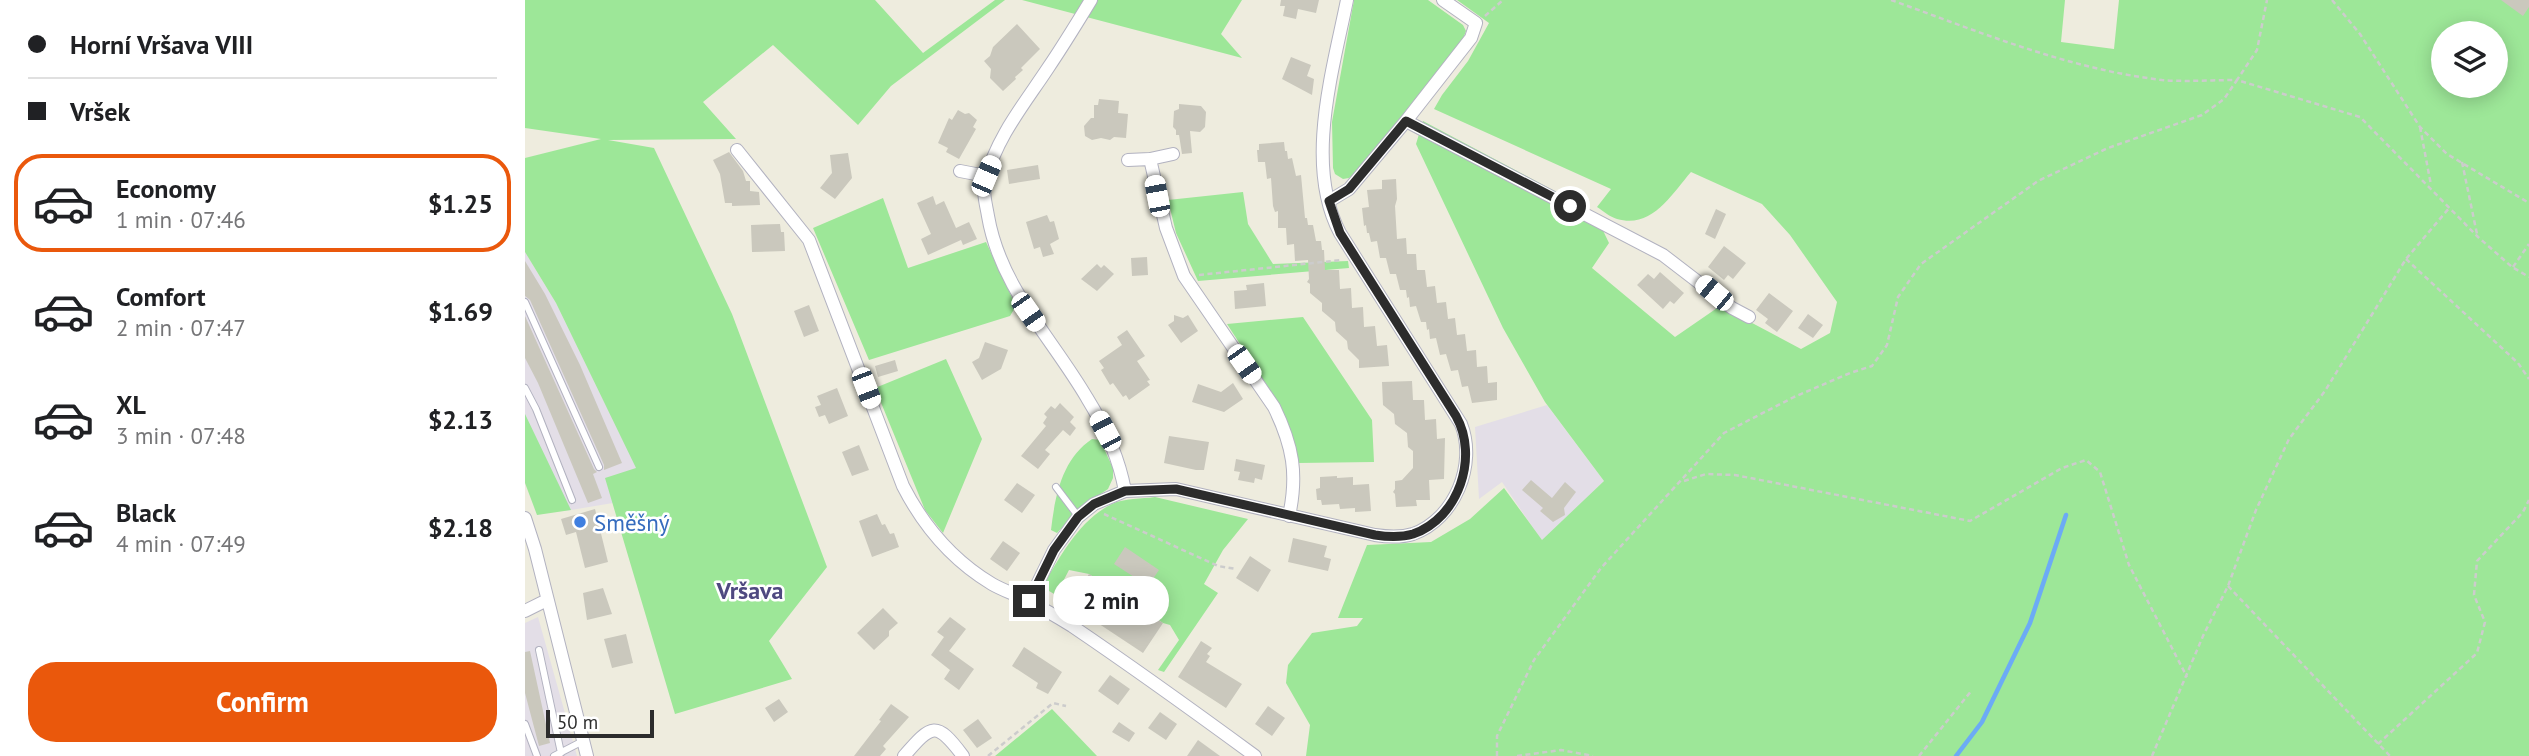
<!DOCTYPE html>
<html lang="en">
<head>
<meta charset="utf-8">
<style>
	:root { --surface:#fff; --page:#f2f2f2; --text:#202124; --muted:#757577; --line:#e0e0e0; --accent:#ea580c }
	body { margin:0; font-family:"PT Sans",sans-serif; background:var(--page); color:var(--text); height:100vh; display:flex; flex-direction:column; font-size:26px; white-space:nowrap }
	* { box-sizing:border-box; margin:0 }
	p { font-size:23px; color:var(--muted) }
	.icon { flex:none; width:38px; height:38px; fill:none; stroke:currentColor; stroke-width:2; stroke-linecap:round; stroke-linejoin:round }
	.map { position:relative; flex:1; overflow:hidden }
	.side { display:flex; flex-direction:column; background:var(--surface); width:525px }
	.side>* { flex:none }
	.hud { display:grid; align-content:center; height:154px; padding:0 28px; background:var(--surface) }
	.buttons { position:absolute; left:1906px; top:21px; display:grid; gap:14px }
	.buttons a { display:grid; place-items:center; width:77px; height:77px; border-radius:50%; background:var(--surface); box-shadow:0 4px 18px #0003; font-size:35px }
	.scale { position:absolute; left:21px; bottom:18px; width:108px; box-sizing:border-box; padding-left:7px; border:4px solid #2c2c2c; border-top:0; font-size:19px; line-height:24px; white-space:nowrap; color:#2c2c2c; -webkit-text-stroke:5px #fff; paint-order:stroke }
	.end { position:absolute; width:32px; height:32px; margin:-16px; border:9px solid #2c2c2c; background:#fff; box-shadow:0 0 0 4px #fff }
	.from { border-radius:50% }
	.bubble { position:absolute; height:49px; border-radius:24px; background:var(--surface); box-shadow:0 4px 18px #0003; font-size:23px; font-weight:600; line-height:49px; text-align:center }
	.car { position:absolute; width:21px; height:42px; margin:-21px -10px; border-radius:9px; box-shadow:0 0 5px 2px #0007; background:linear-gradient(#fff 24%,#345 0 40%,#fff 0 76%,#345 0 86%,#fff 0) }
	.hud b { display:flex; align-items:center; gap:24px; height:66px; font-size:26px }
	.hud b+b { border-top:2px solid var(--line) }
	.hud i { width:18px; height:18px; background:var(--text) }
	ul { padding:0; list-style:none }
	li { display:flex; align-items:center; gap:21px; height:98px; margin:0 14px 10px; padding:0 14px; border:4px solid transparent; border-radius:28px }
	li div { flex:1 }
	li b { display:block; font-size:26px }
	li em { font-style:normal; font-weight:600 }
	li.on { border-color:var(--accent) }
	li>.icon { width:63px; height:63px; stroke-width:1.5 }
	.button { display:flex; gap:14px; margin-top:auto; padding:14px 28px }
	.button a { flex:1; height:80px; border-radius:28px; background:var(--accent); color:#fff; font-size:28px; font-weight:600; line-height:80px; text-align:center }
	main { display:flex; flex:1; min-height:0 }
	.map>svg:first-child { display:block }
</style>
</head>
<body>
<main>
<section class="side">
<div class="hud">
<b><i class="from"></i>Horní Vršava VIII</b>
<b><i></i>Vršek</b>
</div>
<ul>
<li class="on"><svg class="icon" aria-label="car" viewBox="0 0 24 24"><path d="M5 17H2v-5l4-1 3-4h7l3 4 3 1v5h-3M9 17h6M6 11h13"/><circle cx="7" cy="17" r="2"/><circle cx="17" cy="17" r="2"/></svg><div><b>Economy</b><p>1 min · 07:46</p></div><em>$1.25</em></li>
<li><svg class="icon" aria-label="car" viewBox="0 0 24 24"><path d="M5 17H2v-5l4-1 3-4h7l3 4 3 1v5h-3M9 17h6M6 11h13"/><circle cx="7" cy="17" r="2"/><circle cx="17" cy="17" r="2"/></svg><div><b>Comfort</b><p>2 min · 07:47</p></div><em>$1.69</em></li>
<li><svg class="icon" aria-label="car" viewBox="0 0 24 24"><path d="M5 17H2v-5l4-1 3-4h7l3 4 3 1v5h-3M9 17h6M6 11h13"/><circle cx="7" cy="17" r="2"/><circle cx="17" cy="17" r="2"/></svg><div><b>XL</b><p>3 min · 07:48</p></div><em>$2.13</em></li>
<li><svg class="icon" aria-label="car" viewBox="0 0 24 24"><path d="M5 17H2v-5l4-1 3-4h7l3 4 3 1v5h-3M9 17h6M6 11h13"/><circle cx="7" cy="17" r="2"/><circle cx="17" cy="17" r="2"/></svg><div><b>Black</b><p>4 min · 07:49</p></div><em>$2.18</em></li>
</ul>
<div class="button"><a>Confirm</a></div>
</section>
<div class="map">
<svg width="2004" height="756" viewBox="0 0 2004 756">
	<rect width="100%" height="100%" fill="#eeecde"/>
	<path fill="#e3dee7" d="M0,252L31,303L112,469L88,503L40,511L0,419Z
		M1022,405L1079,481L1017,541L977,482L954,499L950,427Z
		M13,617L52,756H0V623Z"/>
	<path fill="#9de798" fill-rule="evenodd" d="M0,0H350L398,53L470,0H480L366,86L333,125L248,45L178,102L211,139L83,140L129,148L207,314L302,567L244,641L267,679L150,714L80,478L111,468L31,303L0,252V158L76,139L0,128Z
		M497,0H717L696,34L717,58Z
		M829,0H903L938,25L941,31L938,39L832,172L824,178L818,179L810,174L808,168L807,122Z
		M932,0H1540L1536,42L1589,49L1594,0H2004V756H781L785,725L761,683L763,665L787,633L832,626L838,618H813L842,545L906,542L945,519L979,488L1017,540L1079,481L1020,402L978,328L891,144L898,121L1069,212L1084,243L1067,268L1150,337L1195,306L1276,349L1305,333L1312,302L1265,235L1237,204L1166,172C1146,195 1127,229 1092,219C1085,217 1078,211 1072,207L1086,189L909,109L917,95L943,61L964,23ZM1918,33H1970V86H1918Z
		M718,192L723,224L748,264L823,261L824,268L673,281L651,233L643,200Z
		M358,198L383,268L461,242L491,306L485,316L344,360L288,228Z
		M778,317L847,420L849,462L773,463L767,435L756,407L702,324Z
		M421,359L457,439L418,533L400,510L350,388Z
		M0,414L46,510L12,515L0,483Z
		M567,439L575,440L588,468V478L583,489L555,508L532,533L526,530C530,496 537,459 567,439Z
		M630,497L723,519L698,550L679,584L693,593L639,672L633,670L654,640L645,625L638,623L564,574L544,570L531,595L517,587C535,557 554,520 587,504C599,498 617,499 630,497Z
		M527,709L572,756H470Z"/>
	<g fill="none" stroke-linecap="round" stroke-linejoin="round">
		<path stroke="#6cabf5" stroke-width="4.5" d="M1431,756L1457,722L1505,623L1541,515"/>
	</g>
	<path fill="#cac8bd" d="M756,0H794L791,13L773,9L771,19L758,16L760,6H755Z
		M1976,0H2004V7L1998,16Z
		M492,24L515,49L496,68L498,70L490,77L491,79L478,91L465,78L466,69L459,61L465,56L468,47Z
		M766,57L786,65L782,76L789,79L787,95L757,79Z
		M574,99L594,101L593,113L603,114L601,138L589,137L585,140L576,138L567,140L560,136L559,126L566,118H569V105H573Z
		M654,104L676,106L681,112L680,127L675,132L665,131L667,153L657,154L654,135H651V130L648,127L649,111L654,109Z
		M433,110L440,114L444,113L452,120L448,127L451,129L434,159L421,152L423,148L413,143L424,118L427,120Z
		M759,142L760,151H762L763,159L767,158L771,176L776,175L780,218H782L783,225H788L791,241H796L797,250H799L800,270H814L815,289L826,288L827,308L838,307L839,327L850,326L852,346L862,345L864,366L834,368V360L823,349L822,341L811,331L810,322L797,311V303L785,293V284L782,282L784,279L783,260L770,261L769,244L762,245L761,228H753V211L750,212L748,206L746,178L742,179L740,162H733L732,150H734V144Z
		M204,152L218,171L221,181H225V191L234,192L235,205L207,206V203H200L195,174L188,160Z
		M323,153L327,178L310,199L295,188L307,173L305,155Z
		M513,165L515,179L484,184L482,170Z
		M871,179L872,199L870,206L872,239L881,238L882,254H891L892,270H900L902,287L910,286L912,303L921,302L923,319L930,318L932,335L940,334L942,351L951,350L952,367L962,366L963,383L972,382V400L947,403L943,386L937,387L933,370L926,371L921,354L915,355L911,338L905,339L904,329L902,330L901,322H896L891,306L885,307L884,297L882,298L881,290H875L871,274H865L861,258H855L852,241L846,242L844,233H842L841,225L839,226L837,208L844,207L842,190L857,189V180Z
		M408,196L411,205L419,201L431,228L444,222L452,239L438,245L436,240L403,255L396,239L406,234L392,203Z
		M1191,209L1201,214L1190,239L1180,234Z
		M522,215L525,222L529,221L534,239L525,244L529,254L518,257L515,247L509,249L501,222Z
		M255,224L256,232H259L260,251L227,252L226,225Z
		M1199,246L1221,263L1208,279L1203,275L1199,280L1183,267Z
		M622,257L623,275L607,276L606,258Z
		M0,261L20,294L55,365L97,463L79,470V465L5,300L0,296Z
		M572,264L576,268L579,265L589,274L572,291L556,279Z
		M1135,272L1159,293L1149,304L1145,301L1138,309L1112,285L1123,274L1129,279Z
		M739,283L741,306L710,309L709,291L722,290L721,285Z
		M1244,293L1268,311L1252,332L1240,323L1243,319L1231,310Z
		M284,305L294,331L279,337L269,311Z
		M1283,314L1298,325L1288,338L1273,328Z
		M649,315L658,318L663,315L673,331L656,343L643,325L649,321Z
		M0,316L69,469L72,472L68,474L77,498L63,503L13,383L0,358Z
		M602,330L620,356L612,361L625,380L622,381L625,385L604,400L601,395L598,397L588,383L585,385L576,370L579,368L574,361L597,345L592,337Z
		M460,342L483,350L476,369L457,380L447,362L454,358Z
		M370,360L373,371L353,377L350,366Z
		M887,381L888,400H899L900,420L911,419L912,439L920,438L919,479L904,480L905,500H891L892,506L871,507L870,494L868,492L870,489V481L877,480L888,468V451L883,447L882,433L870,424L869,414L858,405L857,382Z
		M708,383L718,399L699,412L667,402L673,384L696,392Z
		M312,388L323,416L304,424L300,415L294,417L290,407L296,405L292,396Z
		M535,403L549,417L545,422L551,428L545,436L538,430L520,450L525,454L513,469L496,456L521,426L518,423L522,417L519,414L526,406L530,409Z
		M644,436L684,442L679,470H671L639,463Z
		M334,445L344,470L327,476L317,452Z
		M711,459L740,465L737,480L730,478L729,483L713,480L715,472L709,471Z
		M812,476V478L828,477V485L844,484L846,511L830,512V508L815,509L814,504L797,505L796,500H792L791,489L795,488V477Z
		M1006,480L1027,498L1040,482L1051,492L1039,508L1040,515L1028,522L1015,511L1018,508L997,490Z
		M492,483L510,495L497,513L479,500Z
		M70,509L83,562L60,568L51,532L41,535L36,519Z
		M352,514L357,525L360,524L365,534L369,533L374,547L347,557L334,521Z
		M768,538L802,546L799,557L806,559L803,571L763,562Z
		M478,541L495,553L482,571L465,559Z
		M600,547L634,570L623,586L589,564Z
		M725,556L746,570L733,592L711,578Z
		M564,574L638,623L618,653L544,604Z
		M78,588L87,614L62,620L58,593Z
		M358,608L373,623L364,631V636L349,650L332,633Z
		M425,617L441,629L424,651L449,669L434,690L419,679L425,670L406,655L419,637L412,632Z
		M101,634L108,663L87,668L79,639Z
		M676,641L687,648L682,654L685,656L681,662L717,684L701,708L653,677Z
		M499,647L537,672L523,694L511,688L513,683L487,666Z
		M5,651L25,743L14,746L0,693V652Z
		M585,675L605,689L593,705L573,691Z
		M254,699L263,712L249,722L240,708Z
		M366,704L384,717L358,746L361,749L355,756H329L356,721L354,720Z
		M743,706L760,718L747,736L730,724Z
		M635,712L652,724L641,740L623,728Z
		M453,719L467,738L452,748L438,730Z
		M594,722L610,733L604,742L587,732Z
		M673,740L695,756H662Z"/>
	<g fill="none" stroke-linecap="round" stroke-linejoin="round">
		<defs>
			<path id="service" d="M0,302L74,467
				M0,388L11,409L47,500
				M531,487L553,516
				M14,650L36,753
				M0,724L12,756
				M29,756L58,741"/>
			<path id="minor" d="M566,0C552,23 538,46 523,68C500,103 471,138 461,179C457,192 461,204 463,216C475,287 527,338 562,398C580,427 594,458 600,491
				M881,121L946,38L951,23L918,0
				M212,150L284,240L378,486C399,527 427,560 467,584C479,591 493,595 505,602C519,609 534,618 547,626C609,668 670,712 730,756
				M648,154L625,159L641,228L659,276L749,407C768,446 773,474 764,516
				M603,160L625,159
				M435,171L461,176
				M804,201L824,189L881,121L1138,255L1207,308L1224,317
				M0,518L10,549L62,756
				M504,601L529,550L553,517L569,504L600,491L651,489L850,535C863,537 875,538 888,534C930,519 952,464 936,424L815,233C779,165 808,70 822,0
				M0,611L22,600
				M379,756C407,724 411,720 438,756"/>
		</defs>
		<use href="#service" stroke="#b2b2c0" stroke-width="8"/>
		<use href="#minor" stroke="#b2b2c0" stroke-width="14"/>
		<path stroke="#ccc" stroke-width="2.5" stroke-dasharray="5 3.5" stroke-linecap="butt" d="M1366,0C1455,32 1543,69 1637,80C1661,82 1687,80 1712,80L1732,50L1742,0
			M1807,0L1835,34L1895,127L1922,154L2004,203
			M960,16L978,0
			M1895,127L1906,185
			M1937,162L1952,234
			M1881,259L1993,363L2004,379
			M1988,267L2004,244
			M674,275L817,260
			M1159,481L1181,474L1210,475L1445,521L1537,468L1561,460L1575,472L1604,565L1662,677
			M579,514L693,566L711,569
			M1703,586L1865,756
			M1853,744L1952,653L1960,622L1949,595L1952,561L1998,512L2004,500
			M463,756L528,703L541,706
			M972,756V736L1009,660L1076,568L1199,433L1269,397L1325,373L1347,366L1362,345L1373,297L1396,264L1513,181L1583,148L1677,115L1699,99L1712,80L1835,117L1953,237L1987,267L2004,277
			M992,756L1036,750L1068,756
			M1394,756L1447,690
			M1627,756L1678,636L1703,586L1731,510L1764,439L1800,391L1881,259L1925,207"/>
		<use href="#service" stroke="#fff" stroke-width="6"/>
		<use href="#minor" stroke="#fff" stroke-width="12"/>
	</g>
	<g fill="none" stroke-linecap="round" stroke-linejoin="round">
		<path stroke="#2c2c2c" stroke-width="9" d="M504,601L529,550L553,517L569,504L600,491L651,489L850,535C863,537 875,538 888,534C934,518 954,457 931,416L815,233L804,201L824,189L881,121L1045,206"/>
	</g>
	<circle fill="#3f7fe0" stroke="#fff" stroke-width="2.5" cx="55" cy="522" r="7"/>
	<g text-anchor="middle" dominant-baseline="central" stroke-width="5" stroke-linejoin="round" paint-order="stroke">
		<g font-size="23" fill="#366cbe" stroke="#fff" text-anchor="start">
			<text x="69" y="522">Směšný</text>
		</g>
		<g font-size="24" font-weight="bold" fill="#4f4980" stroke="#fff">
			<text x="225" y="590">Vršava</text>
		</g>
	</g>
</svg>
<div class="buttons">
<a><svg class="icon" aria-label="layers" viewBox="0 0 24 24"><path d="M12 4l9 5-9 5-9-5zM3 14l9 5 9-5"/></svg></a>
</div>
<div class="scale">50 m</div>
<i class="end from" style="left:1045px;top:206px"></i>
<i class="end" style="left:504px;top:601px"></i>
<div class="bubble" style="left:528px;top:576px;width:116px">2 min</div>
<i class="car" style="left:461px;top:176px;rotate:23deg"></i>
<i class="car" style="left:632px;top:196px;rotate:349deg"></i>
<i class="car" style="left:1189px;top:293px;rotate:310deg"></i>
<i class="car" style="left:503px;top:312px;rotate:145deg"></i>
<i class="car" style="left:719px;top:364px;rotate:145deg"></i>
<i class="car" style="left:341px;top:388px;rotate:159deg"></i>
<i class="car" style="left:580px;top:431px;rotate:332deg"></i>
</div>
</main>
</body>
</html>
